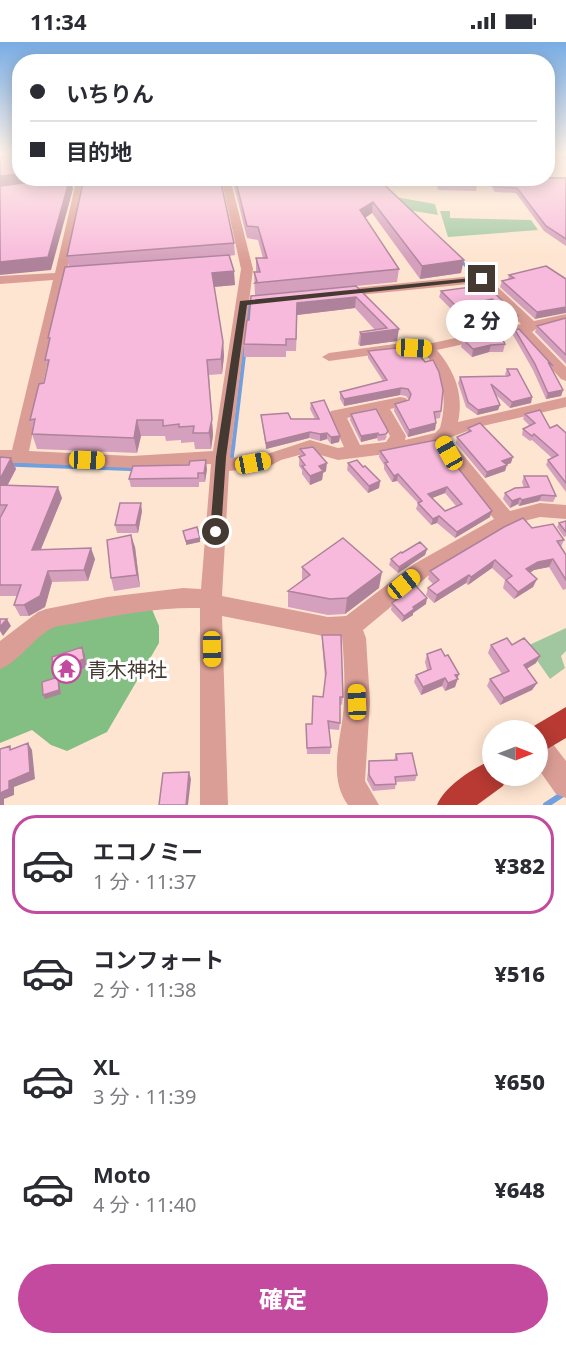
<!DOCTYPE html>
<html lang="ja">
<head>
<meta charset="utf-8">
<style>
	:root { --surface:#fff; --page:#f2f2f3; --text:#2b2b33; --muted:#7c7c81; --line:#e1e1e2; --accent:#c34a9e }
	body { margin:0; font-family:"Noto Sans","Noto Sans JP",sans-serif; background:var(--page); color:var(--text); height:100vh; display:flex; flex-direction:column; font-size:22px; white-space:nowrap }
	* { box-sizing:border-box; margin:0 }
	p { font-size:20px; color:var(--muted) }
	.icon { flex:none; width:33px; height:33px; fill:none; stroke:currentColor; stroke-width:2; stroke-linecap:round; stroke-linejoin:round }
	.map { position:relative; height:763px; overflow:hidden }
	.panel { display:flex; flex-direction:column; background:var(--surface); flex:1 }
	.panel>* { flex:none }
	.guide { position:absolute; left:12px; top:12px; width:543px; height:132px; border-radius:24px; box-shadow:0 3px 15px #0003; display:grid; align-content:center; height:132px; padding:0 18px; background:var(--surface) }
	.needle { width:39px; rotate:90deg }
	.fabs { position:absolute; left:482px; top:678px; display:grid; gap:12px }
	.fabs a { display:grid; place-items:center; width:66px; height:66px; border-radius:50%; background:var(--surface); box-shadow:0 3px 15px #0003; font-size:30px }
	.end { position:absolute; width:27px; height:27px; margin:-14px; border:8px solid #443a32; background:#fff; box-shadow:0 0 0 3px #fff }
	.from { border-radius:50% }
	.bubble { position:absolute; height:42px; border-radius:21px; background:var(--surface); box-shadow:0 3px 15px #0003; font-size:20px; font-weight:800; line-height:42px; text-align:center }
	.car { position:absolute; width:18px; height:36px; margin:-18px -9px; border-radius:8px; box-shadow:0 0 4px 2px #0007; background:linear-gradient(#f5c518 24%,#345 0 40%,#f5c518 0 76%,#345 0 86%,#f5c518 0) }
	.guide b { display:flex; align-items:center; gap:21px; height:57px; font-size:22px }
	.guide b+b { border-top:2px solid var(--line) }
	.guide i { width:15px; height:15px; background:var(--text) }
	ul { padding:10px 0 0; list-style:none }
	li { display:flex; align-items:center; gap:18px; height:99px; margin:0 12px 9px; padding:0 6px; border:3px solid transparent; border-radius:24px }
	li div { flex:1 }
	li b { display:block; font-size:22px }
	li em { font-style:normal; font-weight:800 }
	li.on { border-color:var(--accent) }
	li>.icon { width:54px; height:54px; stroke-width:1.5 }
	.cta { display:flex; gap:12px; margin-top:auto; padding:12px 18px }
	.cta a { flex:1; height:69px; border-radius:36px; background:var(--accent); color:#fff; font-size:24px; font-weight:800; line-height:69px; text-align:center }
	.status { display:flex; justify-content:space-between; align-items:center; height:42px; padding:0 30px; background:var(--surface); direction:ltr }
	.status svg { height:16px; fill:currentColor }
	.map>svg:first-child { display:block }
</style>
</head>
<body>
<div class="status"><b>11:34</b><svg viewBox="0 0 49 12"><path d="M0 12V9h3v3zM5 12V6h3v6zM10 12V3h3v9zM15 12V0h3v12zM26 1h20v11H26zM47 4h2v5h-2z"/></svg></div>
<div class="map">
<svg width="566" height="763" viewBox="0 0 566 763">
	<rect width="100%" height="100%" fill="#fee5d1"/>
	<path fill="#a0c79f" d="M395,155L435,162L438,173L408,168Z
		M440,169H450V176L531,178L538,188L448,195Z
		M566,586V609L561,614L565,626L550,637L527,604Z"/>
	<path fill="#83be83" d="M151,565L159,584V601L107,690L67,709L51,703L32,688L0,701V623L45,582Z"/>
	<g fill="none" stroke-linecap="round" stroke-linejoin="round">
		<path stroke="#71a0dd" stroke-width="2" d="M548,113H557"/>
		<path stroke="#71a0dd" stroke-width="3" d="M461,219L470,228
			M247,283L250,261H254"/>
		<path stroke="#71a0dd" stroke-width="4" d="M233,406L245,305"/>
		<path stroke="#71a0dd" stroke-width="4.5" d="M231,419L233,404
			M0,422L137,427"/>
		<path stroke="#71a0dd" stroke-width="6" d="M546,763L566,750"/>
		<path fill="#db9e96" fill-rule="evenodd" d="M557,112H566V118Z
			M221,136H230L253,227L230,416L264,413L310,398L338,406L344,405L329,373L331,369L400,355L406,356L408,360L406,364L390,367L406,394L405,398L435,391L440,386C448,356 443,334 424,310L402,309L329,319L322,315L329,311L402,301L428,302L521,282L479,241L339,255L333,251L335,248L482,233L486,234L534,279L566,272V280L536,287L532,290L566,325V339L561,337L518,290L437,308C455,330 464,352 458,380L566,355V365L478,385L449,396L510,469L540,461L566,463V477L540,475L528,478L500,491L428,534L363,588L366,596L370,660L365,739L379,763H348C326,733 343,694 344,660C345,639 344,615 342,595H328L222,574L228,763H200V566C159,565 117,573 77,581C68,583 57,583 50,587C32,598 17,621 0,627V599L38,570L46,567L107,555L183,546L201,547L211,422L132,426L0,420V408H12L53,238L0,242V234L55,231L76,140L84,138L67,230L76,233L65,237L29,409L132,414L213,409L241,227ZM376,370L390,394L386,400L360,403L347,376ZM436,402L443,414L494,477L414,522L346,574L328,575L222,554L229,429L268,425L281,418L310,410L338,418L402,410Z
			M537,689L546,693L566,719V756L556,752L537,725Z"/>
		<path fill="#b83a33" fill-rule="evenodd" d="M566,665V696L537,713V688H527Z
			M492,718V734H507L503,744L477,763H437C445,744 473,726 492,718Z"/>
	</g>
	<path fill="#d5a0bd" fill-rule="evenodd" d="M548,112H550L548,121Z
		M232,136H377L461,231L420,237L372,171L365,176L399,227L397,240L356,244L397,299L360,304L358,302L360,290L375,288L355,266L297,273L296,309H286V315H244V302L255,254L254,230H256V216H263L258,198L247,196Z
		M435,136H477L478,140L476,149L438,148Z
		M490,136H566V204L544,189L516,151L495,150L489,141Z
		M234,201L235,213L229,214L235,243L214,245L223,300L224,314L222,332L209,333L213,393L211,407H195L194,400L181,401V398L166,399L165,394H141L137,411L37,407L32,392L33,387L30,378L44,341L48,326L45,318L49,301L48,296L69,225L67,214Z
		M509,233L566,237L535,277L500,245L502,239L508,238Z
		M486,243L518,274L516,281L506,283L504,281L506,276L491,264L456,272L439,255L441,249Z
		M566,276V322L535,290L537,284Z
		M515,288L553,324L552,327L563,348L561,354L546,357L533,328L513,293Z
		M463,297L505,302L503,310H489L472,315L461,305Z
		M368,309L441,369L440,376L435,377L436,381L435,388L408,395L394,369L395,362L409,358L406,354L400,353L344,364L340,357V350L383,339L368,316Z
		M507,327L532,355L531,361L510,366L496,353L500,363L498,368L477,373L466,365L458,341L460,335L506,334L505,332Z
		M311,361L340,394L339,400L331,402L327,397L320,399L309,396L266,407L261,373L291,377H315L310,367Z
		M351,372L387,394L385,398L378,399L377,396L361,400L350,378Z
		M525,372L550,386L566,391V450L546,423L548,418L552,416L532,398L530,399L522,393L523,387L530,384L523,377Z
		M468,386L511,421L506,423L505,429L485,436L456,401L457,395L467,390Z
		M436,398L490,475L455,496L437,481L431,483L416,467L418,461L397,439L392,440L384,427V423L379,415L380,409ZM445,451L456,464L445,469L432,456Z
		M300,407L326,429L323,431L322,438L310,443L302,432V428L299,424Z
		M0,415L11,416L16,427L7,443L62,456L41,507L95,517L88,539L52,540L45,565L29,574H20L14,563L17,554H0V476L1,474H0Z
		M348,421L363,425L380,439L379,446L368,451L347,428Z
		M207,427L205,440H199V445H131L129,437Z
		M524,434L556,454L553,460L539,459L519,464L518,462L510,466L503,457L505,451L524,446L522,440Z
		M142,469L138,491H117L115,483Z
		M566,479V494L564,495L557,485L559,481Z
		M532,486L564,498L561,505L566,513V547L563,548L549,525L534,528L530,531L537,537L533,545L514,557L503,546L505,538L492,526L468,543L466,541L434,561L426,553L428,546L433,542L428,537L430,529Z
		M135,505L140,545L114,549L111,536Z
		M427,507L425,513L398,531L389,523L391,517Z
		M302,525L379,546L345,572L328,573L288,565V549L302,538Z
		M392,561L426,562L413,571V573L402,580L391,568Z
		M322,593L343,655L342,663L340,662V681L339,688L329,687L331,705L330,712H307L306,682H312L323,655L325,637L322,600Z
		M491,603H512L536,621L526,627L537,641L532,648L500,663L487,644L490,637L502,632L488,611Z
		M427,612L457,636L458,637L455,645L445,649L442,644L421,653L414,640L416,633L427,628L425,620Z
		M396,712L417,733L415,739L396,740L395,747L373,749L367,738L369,719L394,718Z"/>
	<path fill="#ae829a" d="M20,132V136H40L38,141L0,146V134Z
		M70,136L73,147L51,228L0,233V220Z
		M373,160L372,171L359,180L360,168Z
		M464,218L461,231L420,237L422,224Z
		M234,229L235,243L213,245L212,231Z
		M356,255L355,266L297,273L296,309L297,261Z
		M492,257L491,264L456,272L457,265Z
		M566,265V271L535,277L537,270Z
		M518,274L516,281L506,283L508,276Z
		M399,287L397,299L360,304L361,292Z
		M223,300L224,314L222,332L221,317Z
		M491,303L489,310L472,315L473,307Z
		M207,318L213,393L211,407L209,391Z
		M401,346L400,353L344,364V357Z
		M563,348L561,354L546,357L548,351Z
		M532,355L531,361L510,366L512,360Z
		M500,363L498,368L477,373L478,368Z
		M137,378L141,394L137,411L134,396Z
		M436,381L435,388L408,395L409,388Z
		M310,390L309,396L266,407V401Z
		M327,391V397L320,399V392Z
		M378,391L377,396L361,400V394Z
		M340,394L339,400L331,402V395Z
		M513,415L511,421L500,425L502,419Z
		M11,416L16,427L2,454L0,451V437Z
		M206,418L207,427L205,440L204,431Z
		M327,421L326,429L323,431L322,438L310,443V434L319,424Z
		M507,423L505,429L485,436L487,430Z
		M398,432L397,439L392,440L394,434Z
		M380,439L379,446L368,451L369,444Z
		M58,445L62,456L36,519L32,508Z
		M447,445L445,451L427,458L428,452Z
		M542,453L539,459L519,464L522,458Z
		M520,456L518,462L510,466L512,459Z
		M141,461L142,469L138,491L136,483Z
		M492,469L490,475L455,496L457,490Z
		M439,474L437,481L431,483L433,477Z
		M131,493L135,505L140,545L137,533Z
		M200,496V500L186,503V499Z
		M91,506L95,517L88,539L84,528Z
		M427,507L425,513L398,531L399,525Z
		M553,517L549,525L534,528L523,535L526,527L538,520Z
		M495,518L492,526L468,543L471,535Z
		M48,529L52,540L45,565L29,574L24,563Z
		M382,530L379,546L345,572L347,556Z
		M469,533L466,541L434,561L437,553Z
		M537,537L533,545L514,557L518,550Z
		M427,556L426,562L413,571V573L402,580L404,574L413,565Z
		M7,577L11,584L3,594L0,589V585Z
		M82,605L85,613L87,625L72,630L73,633L59,638L61,652L45,657L43,653L57,638L53,630Z
		M540,614L536,621L520,631L524,623Z
		M459,632L455,645L445,649L448,641L455,633Z
		M445,636L442,644L421,653L423,645Z
		M537,641L532,648L500,663L504,656Z
		M28,701L32,708L35,737L14,745V753L4,757V763H0V751L9,739Z
		M189,730L191,737L188,763H186Z"/>
	<path fill="#f8badc" stroke="#ae829a" stroke-width="1.5" fill-rule="evenodd" d="M7,112H20V132L0,134V114H7Z
		M62,136H70L48,215L0,220V144Z
		M84,136H220L234,201L67,214Z
		M235,136H377L464,218L422,224L373,160L360,168L399,227L255,241L257,239L254,230H260L256,216H267L258,185L247,184Z
		M439,136H477L478,140L439,139Z
		M490,136H566V197L546,184L517,146L496,145Z
		M229,213L234,229L212,231L223,300L221,317L207,318L212,377L209,391H193L194,384L179,385V382L163,384V378H137L134,396L32,392L35,377L30,378L39,342L44,341L49,318H45L50,296H48L65,225Z
		M546,224L566,237V265L537,270L502,239L514,236L509,233Z
		M486,243L518,274L508,276L506,275L512,273L492,257L457,265L441,249Z
		M356,244L399,287L361,292L360,290L387,286L356,255L297,261L296,297H286V303L244,302L247,278H249L251,254Z
		M566,276V313L537,284Z
		M519,287L553,324L548,320L563,348L548,351L535,322L515,288Z
		M498,289L505,302L491,303L473,307L463,297Z
		M406,305L410,310L416,309L425,320L433,318L439,330L443,348L441,369L434,370L436,381L409,388L395,362L409,358L411,352L408,347L401,346L344,357L340,350L387,338L368,309Z
		M507,327H517L532,355L512,360L491,342L500,363L478,368L468,360L460,335L508,334L510,333Z
		M324,358L340,394L331,395L327,391L320,392L310,390L266,401L261,373L288,371L291,377H319L311,361Z
		M376,367L388,389L386,392L379,393L378,391L361,394L351,372Z
		M540,368L550,386L557,383L566,391V441L548,418L558,413L534,392L532,394L523,387L535,381L525,372Z
		M480,381L513,415L502,419L507,423L487,430L457,395L471,389L468,386Z
		M436,398L492,469L457,490L439,474L433,477L418,461L422,459L398,432L394,434L385,421L388,420L380,409ZM447,445L462,462L445,469L428,452Z
		M313,405L327,421L319,424L323,429L310,434L302,424L305,423L299,415L305,413L300,407Z
		M0,415L11,416L0,437Z
		M206,418L204,431H198V436L129,437L133,424L189,423L190,419Z
		M357,418L363,425L365,424L380,439L369,444L348,421Z
		M524,434H547L556,454L542,453L522,458L520,456L512,459L505,451L515,446L529,445Z
		M0,443L58,445L32,508L91,506L84,528L48,529L40,554L24,563H14L21,543H0V476L7,463H0Z
		M120,461H141L136,483H115Z
		M523,476L532,486L553,482L564,498L557,499L566,513V538L553,517L538,520L526,527L537,537L518,550L506,538L512,534L495,518L471,535L469,533L437,553L428,546L439,538L430,529L504,485Z
		M566,479V490L559,481Z
		M197,485L200,496L186,499L183,489Z
		M131,493L137,533L111,536L107,498Z
		M343,496L382,530L347,556L330,557L288,549L310,533L302,525Z
		M420,500L427,507L399,525L391,517L401,510L402,511Z
		M416,544L427,556L413,565L414,567L404,574L392,561Z
		M0,577H7L0,585Z
		M322,593H341L343,655H340V681L328,679L331,705L307,706L306,682H312L313,654L323,655L326,631Z
		M507,596L512,603L524,596L540,614L524,623L537,641L504,656L490,637L509,629L491,603Z
		M82,605L84,617L69,622V625L53,630L52,615Z
		M441,607L445,614L448,613L459,632L455,633L458,637L448,641L445,636L423,645L416,633L431,627L427,612Z
		M58,635L59,648L43,653L42,640Z
		M28,701L30,730L9,739V747L0,751V707L10,704V708Z
		M412,711L417,733L395,735L396,742L375,743L369,733V719L397,718L396,712Z
		M189,730L186,763H159L163,731Z"/>
	<linearGradient id="sky" x2="0" y2="1"><stop stop-color="#78ace4"/><stop offset="0.51" stop-color="#fff3ea"/><stop offset="1" stop-color="#fff3ea" stop-opacity="0"/></linearGradient>
	<rect width="566" height="219" fill="url(#sky)"/>
	<path fill="#443a32" d="M482,235L484,238L247,263L226,415L221,490L220,493H211L210,490L216,415L240,259Z"/>
	<defs>
		<symbol id="temple-ring" viewBox="-11 -11 22 22"><circle r="9.5" fill="#fff" stroke="#c34a9e" stroke-width="1.5"/><path d="M0-6L5-2H3V0L6.5 2.5H4V6H1.5V3h-3V6H-4V2.5H-6.5L-3 0V-2H-5Z" fill="#c34a9e"/></symbol>
	</defs>
	<g fill-rule="evenodd">
		<use href="#temple-ring" x="50" y="610" width="33" height="33"/>
	</g>
	<g text-anchor="middle" dominant-baseline="central" stroke-width="6" stroke-linejoin="round" paint-order="stroke">
		<g font-size="20" fill="#443a32" stroke="#fff" text-anchor="start">
			<text x="87" y="627">青木神社</text>
		</g>
	</g>
</svg>
<div class="fabs">
<a><svg class="needle" viewBox="-14 -14 28 28"><path d="M0-13l5 13h-10z" fill="#e53935"/><path d="M0 13l5-13h-10z" fill="#7c7c81"/></svg></a>
</div>
<i class="end from" style="left:216px;top:490px"></i>
<i class="end" style="left:482px;top:237px"></i>
<div class="bubble" style="left:446px;top:258px;width:72px">2 分</div>
<i class="car" style="left:414px;top:306px;rotate:93deg"></i>
<i class="car" style="left:449px;top:411px;rotate:331deg"></i>
<i class="car" style="left:87px;top:418px;rotate:92deg"></i>
<i class="car" style="left:253px;top:421px;rotate:79deg"></i>
<i class="car" style="left:404px;top:542px;rotate:51deg"></i>
<i class="car" style="left:212px;top:607px;rotate:179deg"></i>
<i class="car" style="left:357px;top:660px;rotate:358deg"></i>
<div class="guide">
<b><i class="from"></i>いちりん</b>
<b><i></i>目的地</b>
</div>
</div>
<section class="panel">
<ul>
<li class="on"><svg class="icon" aria-label="car" viewBox="0 0 24 24"><path d="M5 17H2v-5l4-1 3-4h7l3 4 3 1v5h-3M9 17h6M6 11h13"/><circle cx="7" cy="17" r="2"/><circle cx="17" cy="17" r="2"/></svg><div><b>エコノミー</b><p>1 分 · 11:37</p></div><em>¥382</em></li>
<li><svg class="icon" aria-label="car" viewBox="0 0 24 24"><path d="M5 17H2v-5l4-1 3-4h7l3 4 3 1v5h-3M9 17h6M6 11h13"/><circle cx="7" cy="17" r="2"/><circle cx="17" cy="17" r="2"/></svg><div><b>コンフォート</b><p>2 分 · 11:38</p></div><em>¥516</em></li>
<li><svg class="icon" aria-label="car" viewBox="0 0 24 24"><path d="M5 17H2v-5l4-1 3-4h7l3 4 3 1v5h-3M9 17h6M6 11h13"/><circle cx="7" cy="17" r="2"/><circle cx="17" cy="17" r="2"/></svg><div><b>XL</b><p>3 分 · 11:39</p></div><em>¥650</em></li>
<li><svg class="icon" aria-label="car" viewBox="0 0 24 24"><path d="M5 17H2v-5l4-1 3-4h7l3 4 3 1v5h-3M9 17h6M6 11h13"/><circle cx="7" cy="17" r="2"/><circle cx="17" cy="17" r="2"/></svg><div><b>Moto</b><p>4 分 · 11:40</p></div><em>¥648</em></li>
</ul>
<div class="cta"><a>確定</a></div>
</section>
</body>
</html>
